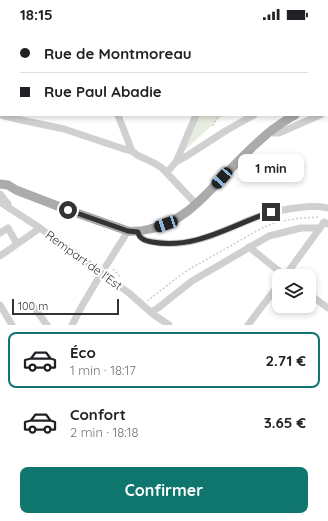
<!DOCTYPE html>
<html lang="fr">
<head>
<meta charset="utf-8">
<style>
	:root { --surface:#fff; --page:#f2f2f2; --text:#202124; --muted:#757577; --line:#e0e0e0; --accent:#0f766e }
	body { margin:0; font-family:Quicksand,sans-serif; background:var(--page); color:var(--text); height:100vh; display:flex; flex-direction:column; font-size:15px; white-space:nowrap }
	* { box-sizing:border-box; margin:0 }
	p { font-size:13px; color:var(--muted) }
	.icon { flex:none; width:22px; height:22px; fill:none; stroke:currentColor; stroke-width:2; stroke-linecap:round; stroke-linejoin:round }
	.map { position:relative; height:297px; overflow:hidden }
	.sheet { display:flex; flex-direction:column; background:var(--surface); flex:1 }
	.sheet>* { flex:none }
	.top-card { position:absolute; left:0px; top:0px; width:328px; height:88px; box-shadow:0 2px 6px #0003; display:grid; align-content:center; height:88px; padding:0 20px; background:var(--surface) }
	.controls { position:absolute; left:272px; top:241px; display:grid; gap:8px }
	.controls a { display:grid; place-items:center; width:44px; height:44px; border-radius:8px; background:var(--surface); box-shadow:0 2px 6px #0003; font-size:20px }
	.scale { position:absolute; left:12px; bottom:10px; width:107px; box-sizing:border-box; padding-left:4px; border:2px solid #333; border-top:0; font-size:11px; line-height:14px; white-space:nowrap; color:#333; -webkit-text-stroke:3px #fff; paint-order:stroke }
	.end { position:absolute; width:18px; height:18px; margin:-9px; border:5px solid #333; background:#fff; box-shadow:0 0 0 2px #fff }
	.from { border-radius:50% }
	.bubble { position:absolute; height:28px; border-radius:8px; background:var(--surface); box-shadow:0 2px 6px #0003; font-size:13px; font-weight:800; line-height:28px; text-align:center }
	.car { position:absolute; width:12px; height:24px; margin:-12px -6px; border-radius:5px; box-shadow:0 0 3px 1px #0007; background:linear-gradient(#222 24%,#8ab4d8 0 40%,#222 0 76%,#8ab4d8 0 86%,#222 0) }
	.top-card b { display:flex; align-items:center; gap:14px; height:38px; font-size:15px }
	.top-card b+b { border-top:1px solid var(--line) }
	.top-card i { width:10px; height:10px; background:var(--text) }
	ul { padding:7px 0 0; list-style:none }
	li { display:flex; align-items:center; gap:12px; height:56px; margin:0 8px 6px; padding:0 12px; border:2px solid transparent; border-radius:8px }
	li div { flex:1 }
	li b { display:block; font-size:15px }
	li em { font-style:normal; font-weight:800 }
	li.active { border-color:var(--accent) }
	li>.icon { width:36px; height:36px; stroke-width:1.5 }
	.cta { display:flex; gap:8px; margin-top:auto; padding:8px 20px }
	.cta a { flex:1; height:46px; border-radius:8px; background:var(--accent); color:#fff; font-size:16px; font-weight:800; line-height:46px; text-align:center }
	.status { display:flex; justify-content:space-between; align-items:center; height:28px; padding:0 20px; background:var(--surface); direction:ltr }
	.status svg { height:11px; fill:currentColor }
	.map>svg:first-child { display:block }
</style>
</head>
<body>
<div class="status"><b>18:15</b><svg viewBox="0 0 49 12"><path d="M0 12V9h3v3zM5 12V6h3v6zM10 12V3h3v9zM15 12V0h3v12zM26 1h20v11H26zM47 4h2v5h-2z"/></svg></div>
<div class="map">
<svg width="328" height="297" viewBox="0 0 328 297">
	<rect width="100%" height="100%" fill="#fff"/>
	<path fill="#e6ecdf" d="M199,87H223L185,122Z"/>
	<g fill="none" stroke-linecap="round" stroke-linejoin="round">
		<path stroke="#cdcdcd" stroke-width="1.5" stroke-dasharray="2 2" stroke-linecap="butt" d="M213,98L218,87
			M113,241L120,249
			M147,273L178,249L188,242L262,200L277,194L301,190L320,189"/>
		<path stroke="#d0d0d0" stroke-width="7" d="M41,0L43,1
			M104,0L105,1
			M232,0L234,1
			M256,0L257,1
			M79,1L80,0
			M155,1V0
			M244,1L246,0
			M327,53L328,54
			M0,78L1,77
			M327,84H328
			M0,87L21,92L64,101L124,121L132,123L137,127L154,135L162,140L196,176
			M118,87L132,123
			M271,103L274,105H279L320,87
			M176,134L185,129L227,102L254,87
			M167,144L176,134L196,87
			M0,166L8,176
			M0,174L40,200L96,241L129,265L154,287L169,297
			M138,204C140,212 147,213 154,214C186,220 214,207 242,195C252,191 261,187 271,184C277,183 283,182 289,181C303,179 314,177 328,180
			M0,205L8,200L17,216
			M249,219L285,248
			M0,228L40,200
			M106,238L128,203
			M285,248L320,200
			M309,266L328,280
			M0,277L12,297
			M33,278L47,297
			M151,284L158,280L192,253L269,208L301,200H320L324,194L328,196
			M72,297L82,278L98,251
			M248,297L279,256"/>
		<path stroke="#ababab" stroke-width="9" d="M327,74H328
			M0,156L8,157L16,162L68,182L128,203C136,204 142,203 150,201C181,195 202,171 223,149C239,132 254,116 272,102C279,97 287,91 295,87"/>
	</g>
	<g fill="none" stroke-linecap="round" stroke-linejoin="round">
		<path stroke="#333" stroke-width="5" d="M68,182L128,203L138,204C139,211 145,213 152,214C196,222 231,197 271,184"/>
	</g>
	<g text-anchor="middle" dominant-baseline="central" stroke-width="4" stroke-linejoin="round" paint-order="stroke">
		<g font-size="12" fill="#333" stroke="#fff">
			<text transform="translate(84 232) rotate(36)">Rempart de l'Est</text>
		</g>
	</g>
</svg>
<div class="controls">
<a><svg class="icon" aria-label="layers" viewBox="0 0 24 24"><path d="M12 4l9 5-9 5-9-5zM3 14l9 5 9-5"/></svg></a>
</div>
<div class="scale">100 m</div>
<i class="end from" style="left:68px;top:182px"></i>
<i class="end" style="left:271px;top:184px"></i>
<div class="bubble" style="left:238px;top:126px;width:66px">1 min</div>
<i class="car" style="left:222px;top:150px;rotate:222deg"></i>
<i class="car" style="left:166px;top:196px;rotate:251deg"></i>
<div class="top-card">
<b><i class="from"></i>Rue de Montmoreau</b>
<b><i></i>Rue Paul Abadie</b>
</div>
</div>
<section class="sheet">
<ul>
<li class="active"><svg class="icon" aria-label="car" viewBox="0 0 24 24"><path d="M5 17H2v-5l4-1 3-4h7l3 4 3 1v5h-3M9 17h6M6 11h13"/><circle cx="7" cy="17" r="2"/><circle cx="17" cy="17" r="2"/></svg><div><b>Éco</b><p>1 min · 18:17</p></div><em>2.71 €</em></li>
<li><svg class="icon" aria-label="car" viewBox="0 0 24 24"><path d="M5 17H2v-5l4-1 3-4h7l3 4 3 1v5h-3M9 17h6M6 11h13"/><circle cx="7" cy="17" r="2"/><circle cx="17" cy="17" r="2"/></svg><div><b>Confort</b><p>2 min · 18:18</p></div><em>3.65 €</em></li>
</ul>
<div class="cta"><a>Confirmer</a></div>
</section>
</body>
</html>
